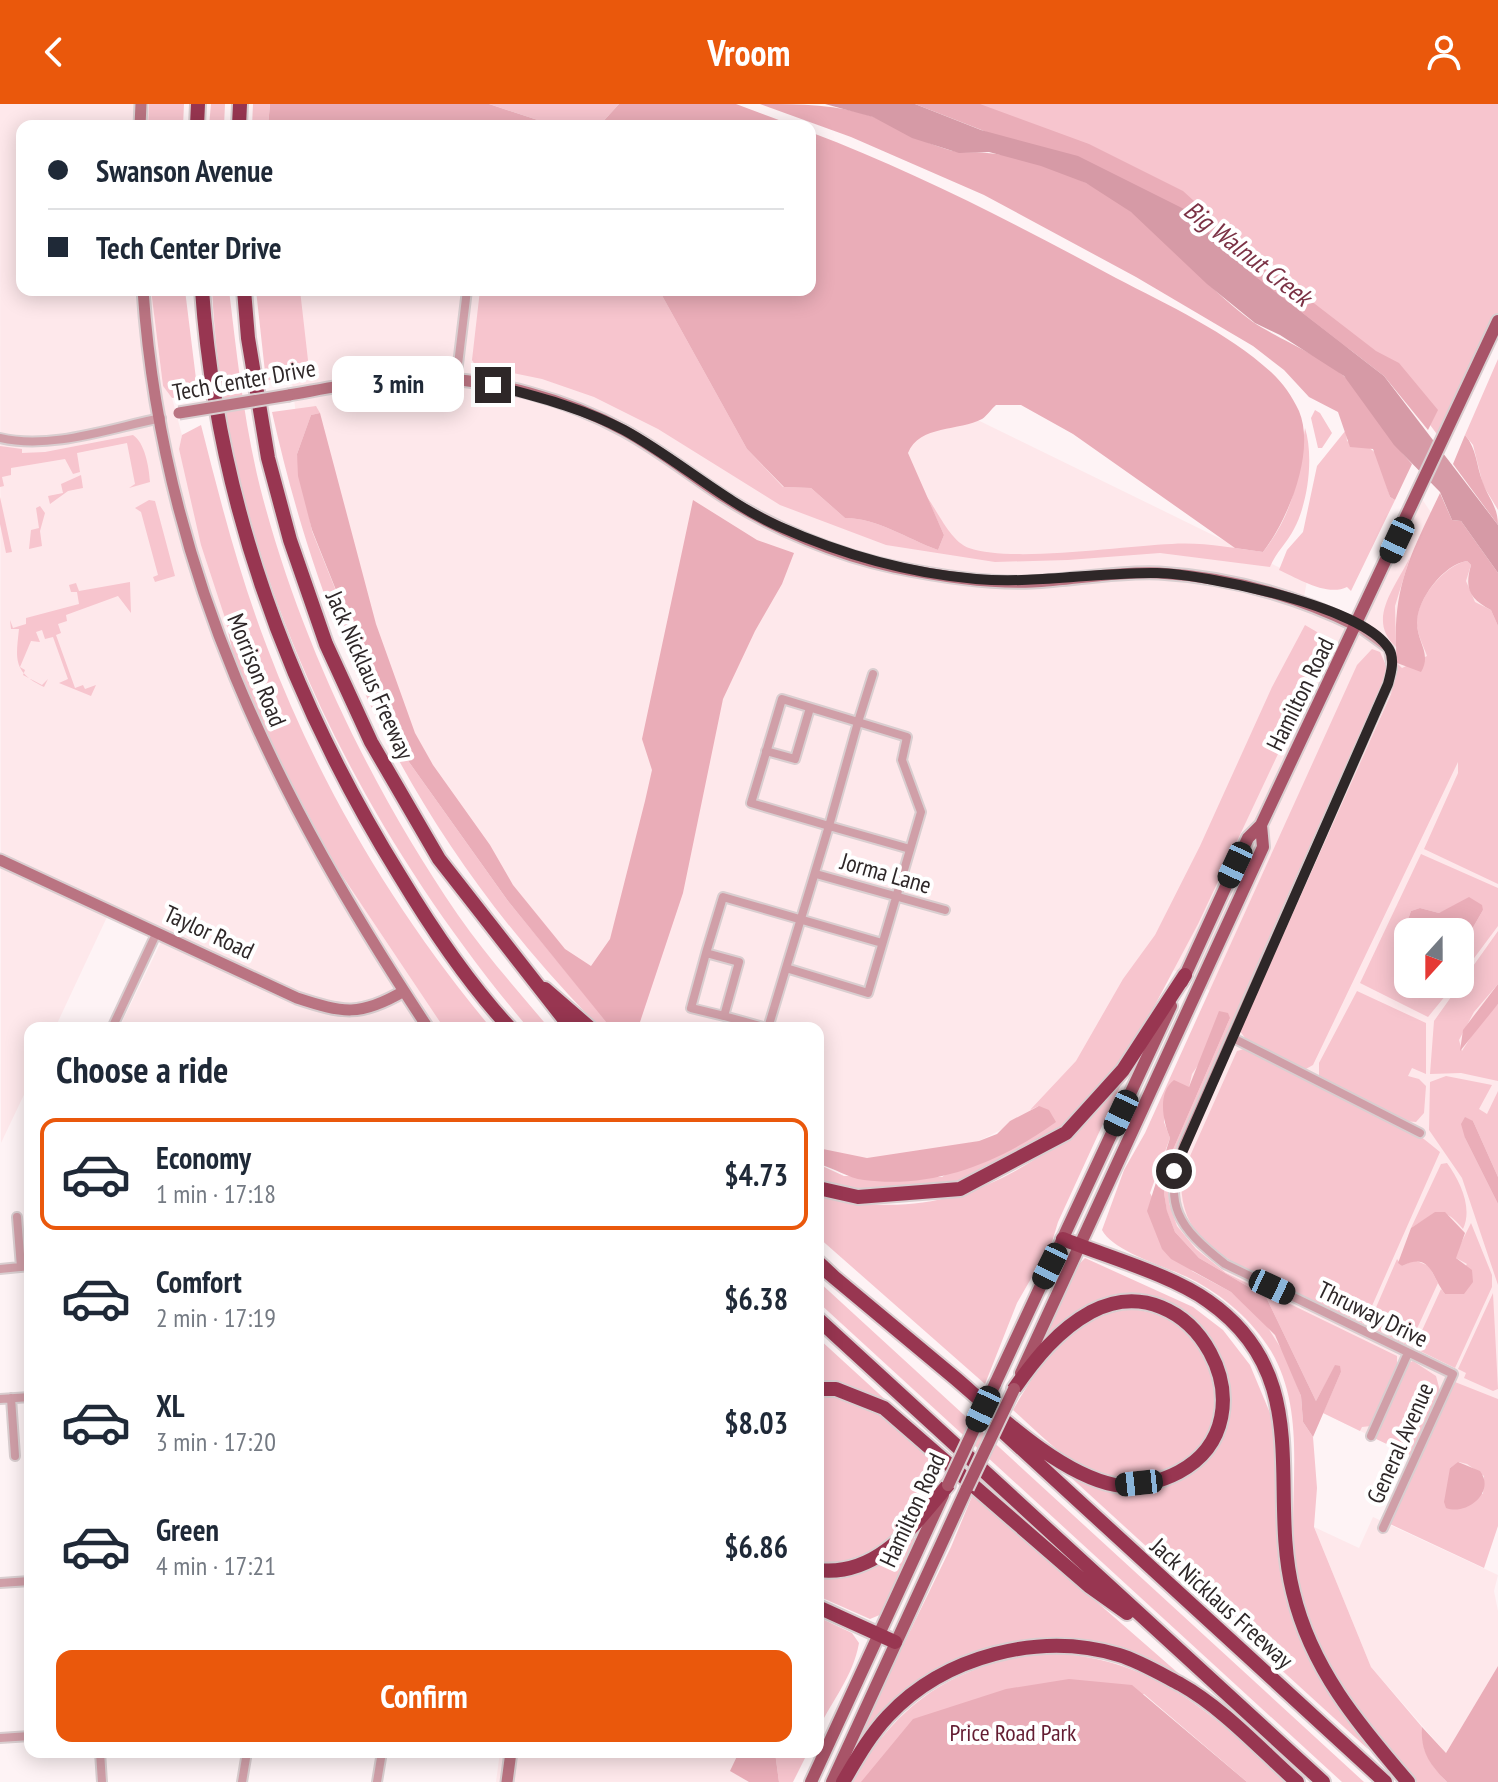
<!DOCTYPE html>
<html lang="en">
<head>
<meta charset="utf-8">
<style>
	:root { --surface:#fff; --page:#f2f2f3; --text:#1f2937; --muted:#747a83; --line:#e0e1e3; --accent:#ea580c }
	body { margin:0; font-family:"PT Sans Narrow",sans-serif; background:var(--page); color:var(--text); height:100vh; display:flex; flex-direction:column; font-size:30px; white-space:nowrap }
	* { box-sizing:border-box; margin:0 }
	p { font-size:26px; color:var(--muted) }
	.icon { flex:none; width:44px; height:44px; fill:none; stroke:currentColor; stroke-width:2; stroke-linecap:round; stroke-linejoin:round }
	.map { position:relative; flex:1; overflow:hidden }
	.sheet { position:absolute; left:24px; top:918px; width:800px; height:736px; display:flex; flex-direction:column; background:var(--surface); border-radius:16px; box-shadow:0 4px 20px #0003 }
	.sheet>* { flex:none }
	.guide { position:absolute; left:16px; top:16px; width:800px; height:176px; border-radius:16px; box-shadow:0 4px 20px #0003; display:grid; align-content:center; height:176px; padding:0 32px; background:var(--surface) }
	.needle { width:52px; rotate:201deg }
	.controls { position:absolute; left:1394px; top:814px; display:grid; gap:16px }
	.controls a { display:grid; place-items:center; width:80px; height:80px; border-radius:16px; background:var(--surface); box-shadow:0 4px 20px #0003; font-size:40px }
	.end { position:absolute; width:36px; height:36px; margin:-18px; border:10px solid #2e2728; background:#fff; box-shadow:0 0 0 4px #fff }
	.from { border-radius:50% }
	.bubble { position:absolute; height:56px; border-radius:16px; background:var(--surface); box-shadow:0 4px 20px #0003; font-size:26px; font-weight:800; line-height:56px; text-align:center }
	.car { position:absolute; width:24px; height:48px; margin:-24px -12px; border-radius:10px; box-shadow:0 0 6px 2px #0007; background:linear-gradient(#222 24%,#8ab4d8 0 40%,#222 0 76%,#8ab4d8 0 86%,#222 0) }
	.guide b { display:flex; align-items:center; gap:28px; height:76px; font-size:30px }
	.guide b+b { border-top:2px solid var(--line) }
	.guide i { width:20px; height:20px; background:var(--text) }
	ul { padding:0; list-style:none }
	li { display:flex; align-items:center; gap:24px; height:112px; margin:0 16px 12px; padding:0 16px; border:4px solid transparent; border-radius:16px }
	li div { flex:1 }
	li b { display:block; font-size:30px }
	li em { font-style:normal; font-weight:800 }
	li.current { border-color:var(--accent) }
	li>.icon { width:72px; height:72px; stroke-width:1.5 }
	h2 { padding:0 32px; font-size:36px; line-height:96px }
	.action { display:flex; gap:16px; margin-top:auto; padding:16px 32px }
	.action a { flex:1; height:92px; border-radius:16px; background:var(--accent); color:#fff; font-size:32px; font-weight:800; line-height:92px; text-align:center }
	header { display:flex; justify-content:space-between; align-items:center; height:104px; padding:0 32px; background:var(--accent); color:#fff; font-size:36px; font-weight:800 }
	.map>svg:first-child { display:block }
</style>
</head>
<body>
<header><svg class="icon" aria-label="back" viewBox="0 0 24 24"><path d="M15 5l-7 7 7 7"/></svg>Vroom<svg class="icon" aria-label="person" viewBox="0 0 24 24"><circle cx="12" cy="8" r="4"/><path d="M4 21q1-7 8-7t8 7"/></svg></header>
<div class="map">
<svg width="1498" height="1678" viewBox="0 0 1498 1678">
	<rect width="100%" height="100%" fill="#fef3f5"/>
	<path fill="#fee8eb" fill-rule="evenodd" d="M0,0H149L148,22H22V186H151L163,282L172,294L182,331L179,345L225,514L226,531L265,629L335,761L444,924H119L161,838L107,813L55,924H30V978L1,1039Z
		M281,186H712L1307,477L1303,498L1356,521L1418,389L1498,509V1382L1429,1349L1410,1351L1323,1309L1300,1286L1274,1233L1152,1120L1210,887L1193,873L1153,859L1050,1001L979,1037L869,1058L818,1044V924H639L545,837L433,690L301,353ZM1408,828H1460V880H1408Z
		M1373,1413L1498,1471L1494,1487L1498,1507V1562L1446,1649L1371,1563L1314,1423L1359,1444Z
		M500,1648H739L731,1667L749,1678H496Z"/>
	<path fill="#f7c5ce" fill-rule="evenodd" d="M149,0H184L183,22H148Z
		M211,0H225L224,22H209Z
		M253,0H270L268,22H252Z
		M489,0H619L599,22H556Z
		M939,0H1498V217L1442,337L1393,271Z
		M151,186H185L198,291L172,294L163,282Z
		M212,186H229C237,252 244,318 260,383C299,535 370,682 458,811C485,850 518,887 549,924H529L524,919C354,716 225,456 212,186Z
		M256,186H300L309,265L266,277Z
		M480,186H659L747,345L783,383L811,384L845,414C878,414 907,435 938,446L944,431L927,393C938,408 951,438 969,444C1013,459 1121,442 1172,440C1202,438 1233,444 1263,448C1295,407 1298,374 1305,324C1314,353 1308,399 1294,425C1287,439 1276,448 1270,463L1160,449L1068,456L995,458L886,441L780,401L658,325L594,293L542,275L475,261L472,256Z
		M1498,255V406L1483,381L1473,341L1465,331Z
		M316,302L320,309L311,311L297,350L312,427L399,644L508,797L612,924H600C423,743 327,554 272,308Z
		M1315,306L1320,309L1332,329L1322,344H1318L1311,314Z
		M201,321C220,396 239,470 267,543C319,681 396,810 491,924H444L335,761L265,629L236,563L225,514L201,441L179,345L182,331Z
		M1346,326L1347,337L1359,343L1367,342L1377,350L1390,393L1395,396L1351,487L1347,483C1327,493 1297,474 1279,466L1287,446L1303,428L1317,362Z
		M133,331C145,339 149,363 150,378L129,384L135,380L127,339L77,349L80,368L73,370L65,355L11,364V371L2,373L4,382L0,383V342L22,345V349L45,348Z
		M81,371L83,384L68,387L50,400L48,392L63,389L61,380Z
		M0,393L12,448L6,449L0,420Z
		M149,396L155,397L175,472L155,478L153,473L158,471L141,408L135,404Z
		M40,402L45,409L40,427L42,442L29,445L31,426L39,424L36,404Z
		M1410,453L1395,502L1396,543C1366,516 1395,484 1410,453Z
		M1467,457L1471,461L1466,477L1475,498L1491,506L1498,522V780L1424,745L1458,669V658L1313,961L1304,966L1248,938L1240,927L1391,590L1397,559L1402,564L1427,552C1424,543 1418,532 1417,522C1414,498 1444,461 1467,457Z
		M130,478L131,509L118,492L66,511L67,517L58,520L61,529L56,531L75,584L83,581L85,585L96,581L91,592L59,579L68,575L53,533L45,535L42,526L36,528L40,538L31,537L20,563L25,566L23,571L42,581L48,575L44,583C12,568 16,554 19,525H11L10,516L13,524L26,520V514L79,500L77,488H71L69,481L76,479L79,487Z
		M1305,521L1317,528L1322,542H1327L1326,548L1198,820L1130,948L1064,1024L974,1074L947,1081L875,1087L818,1079V1060L844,1072L942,1073L1039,1002L1030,1006L1076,957L1123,875L1155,831L1200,742L1272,583Z
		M1372,545L1380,548L1388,566L1382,587L1176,1047L1168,1072L1169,1099L1177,1122L1196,1145L1226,1169L1397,1252V1265L1371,1322L1362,1323L1360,1327L1323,1309L1341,1268L1335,1262L1316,1297L1266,1193L1199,1154L1175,1128L1167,1108L1164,1089L1172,1048L1230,914L1192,970L1189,983L1166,986L1164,1018L1170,1034L1150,1089L1192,1167L1231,1188L1263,1216L1286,1252L1301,1292L1303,1318L1313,1333L1317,1384L1314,1423L1371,1563L1422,1623C1421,1647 1430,1661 1447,1678H1417C1360,1615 1304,1549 1295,1461C1287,1389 1309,1312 1271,1247C1252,1216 1223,1191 1191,1175C1168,1163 1113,1148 1102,1126L1124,1066L1145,1029L1357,561Z
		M1421,750L1498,784V822L1460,873V846L1483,806L1458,802L1439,809L1420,804L1411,807L1402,832L1408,835V880H1455L1428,913L1360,879Z
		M1498,827V880L1474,908L1459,936L1462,947L1479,920L1498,900V977L1461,969L1430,970L1434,917Z
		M1357,887L1426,919V970L1412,964L1408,972L1419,975L1426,982L1424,1009L1416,1018L1405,1017L1319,974V959Z
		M1244,945L1414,1027L1440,1048L1364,1220C1322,1200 1237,1167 1205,1138C1186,1120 1179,1095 1182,1070L1237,947Z
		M1446,972L1492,981L1479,1005L1487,1010L1498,987V1073L1473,1017L1465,1034L1498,1100V1181L1462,1074L1429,1026L1430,978Z
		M1124,974L1058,1118L1052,1138L1017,1199L985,1280L818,1133V1091C941,1125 1047,1067 1124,974Z
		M1447,1059C1460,1077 1473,1104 1463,1125C1442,1099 1435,1110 1411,1124L1441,1060Z
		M1471,1119L1492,1171V1183L1455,1264L1414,1244L1441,1185L1445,1190L1467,1160L1456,1154V1149Z
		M1085,1154L1193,1203L1223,1226L1250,1261L1275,1321L1293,1508C1308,1561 1339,1599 1368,1645L1066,1369L1129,1388H1142L1174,1379L1204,1356L1227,1277L1219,1253L1196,1220L1136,1195L1050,1232L1047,1230L1078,1161Z
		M1397,1155L1402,1162L1414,1156L1429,1162L1438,1179L1409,1242L1368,1222Z
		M818,1177L1364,1678H1342L818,1198Z
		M1493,1189L1498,1285L1493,1287L1464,1274L1466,1269L1458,1265Z
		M1126,1205C1226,1208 1254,1342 1154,1372C1134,1378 1115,1379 1095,1370C1064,1356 1038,1328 1013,1306C1040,1259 1070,1215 1126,1205Z
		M818,1234L889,1299L818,1283Z
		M1413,1257L1436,1272L1440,1287L1437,1297L1410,1351L1374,1334L1406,1260Z
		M1455,1278L1498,1295V1422L1484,1464L1390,1420ZM1459,1358L1467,1360L1484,1372L1483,1390L1450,1364Z
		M828,1291C876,1298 908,1333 945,1363L914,1415L898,1433L852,1461L818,1464V1292Z
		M973,1390L1185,1575L1080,1539L947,1565L857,1646L853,1644L951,1443Z
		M912,1433L915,1434L882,1510L870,1515L818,1492V1474C856,1476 885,1458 912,1433Z
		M818,1513L852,1529L859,1539C853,1573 832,1596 818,1626Z
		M1034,1549C1149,1548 1207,1606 1288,1678H1247L1144,1590L865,1678H850C899,1601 943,1567 1034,1549Z
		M775,1648H808L793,1678H779Z"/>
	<path fill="#eaadb8" d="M270,0H489L556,22H268Z
		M619,0H736L795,22H599Z
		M760,0C799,0 837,0 874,13C898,24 920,37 946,45C960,50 972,47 987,49C1019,51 1057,65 1086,79C1152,111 1194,175 1253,218C1278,235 1331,256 1350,278C1373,303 1388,335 1412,360L1395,396L1390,393L1373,345L1350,343L1338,308L1309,293L1284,266L1253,242L1136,173L984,91L851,33Z
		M915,0H980L1089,40L1183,87L1267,163L1376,247L1399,259L1438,306L1428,326L1384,272L1251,169L1186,106Z
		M810,28C916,68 1016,120 1116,174C1168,201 1227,228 1271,268C1283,279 1292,292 1299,307C1316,347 1288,416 1263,448L1235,444L1073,330L1021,301H996C991,305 987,312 982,315C960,327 919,321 908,349L944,431L938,446C907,435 878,414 845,414L811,384L784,383L747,345L659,186H810Z
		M320,309L376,520L415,629L433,661L490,741L513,781L565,845L591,862L610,835L645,697L652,666L642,635L693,396L757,436L794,449L782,480L755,527L723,595L683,789L640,918L646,924H612L607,919L508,797L399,644L312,426L298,372L297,350L311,311Z
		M1465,331C1477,345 1476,361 1483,379C1489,395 1498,403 1498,421L1453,360Z
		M1440,389L1452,416L1461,417L1498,469V522L1491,506C1470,494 1464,486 1471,461L1467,457C1444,460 1417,495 1417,519C1417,538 1432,550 1421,568L1397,559C1391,485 1409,454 1440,389Z
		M1469,793L1482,801L1483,806L1460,846V828H1408V835L1402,832L1411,807L1420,804L1439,809Z
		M1498,880V900L1460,947L1463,926Z
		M1219,907L1228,909L1230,914L1172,1048L1164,1089L1167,1107L1175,1128L1199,1154L1266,1193L1316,1297L1335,1261L1340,1262L1341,1268L1313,1333L1303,1318L1301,1292L1275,1231L1231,1188L1171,1155L1162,1145L1147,1107L1170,1034C1163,1017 1157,989 1174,976L1189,983Z
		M1039,1002L1049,1006L1056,1018C1000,1058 935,1085 864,1076C847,1074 835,1064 818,1060V1044L867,1054L979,1037L997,1030L1010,1017Z
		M1465,1013L1473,1017L1498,1073V1100L1465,1034L1461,1020Z
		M1435,1108H1445L1465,1129L1456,1154L1472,1166L1473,1178L1464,1190H1445C1431,1172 1431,1147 1402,1162L1398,1159L1411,1124Z
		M1458,1358L1480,1367C1496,1388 1467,1412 1446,1404L1444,1398L1450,1364Z
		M1498,1562V1678H1447C1430,1661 1420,1647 1422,1623L1446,1649Z
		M1069,1575L1132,1581L1247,1678H861L913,1615L1006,1585Z
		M739,1648H775L779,1678H749L730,1667Z"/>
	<path fill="#d69aa6" d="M825,0H915L981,26L1078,52L1186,106L1251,169L1384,272L1498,421V469L1461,417L1452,416L1440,388L1394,341L1344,272L1280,231L1255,219L1207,180L1131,108L1086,79L1041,62L989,48L959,49L912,34L873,13Z"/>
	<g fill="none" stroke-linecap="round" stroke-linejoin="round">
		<defs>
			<path id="street" d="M456,277L467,186
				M0,334C51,346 111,324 161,314
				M1357,522L1389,545L1392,565L1388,580L1183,1041C1162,1102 1178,1123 1225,1160L1453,1270L1383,1424
				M873,570L858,618L907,633L902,656L921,708L868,889L786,864L829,722L910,745
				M782,595L858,618L829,722L751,699Z
				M766,647L795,655L810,604
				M816,770L945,806
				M706,849L691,904L724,912L739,858L706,849L723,793L882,839
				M724,912L767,924
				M112,924L157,828
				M768,924L786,864
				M1231,933L1420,1029
				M17,1113L21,1163
				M0,1165L30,1162
				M11,1294L15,1352
				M0,1295L30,1293
				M1371,1332L1408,1249
				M0,1479L30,1477
				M0,1634L30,1632
				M100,1648L102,1678
				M242,1678L247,1648
				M377,1678L382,1648"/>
			<path id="secondary" d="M140,22L141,0
				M143,186C162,466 276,694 428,924
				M289,291C335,283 381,273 427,274C493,275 567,295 625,327C661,347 692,372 726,394C775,425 837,451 894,463C938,472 986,480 1032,478C1074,476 1117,467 1159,469C1228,473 1294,491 1357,522
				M0,756L297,894C343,909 360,913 404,887
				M507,1678L511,1648"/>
			<path id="primary" d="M1182,878L1248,734L1261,721L1498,217
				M1021,1269L1263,743L1261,721
				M995,1280L1171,902
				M811,1678L943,1391
				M832,1678L967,1384"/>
			<path id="highway" d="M197,22L198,0
				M239,22L240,0
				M202,186C217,396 289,593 400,772C432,825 468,879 510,924
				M244,186L248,234L268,354L290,436L326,540L371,638L439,755L571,924
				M545,885L590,924
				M818,1084L858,1093L960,1085L1066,1029L1123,966L1185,871
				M1063,1135C1105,1152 1172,1171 1208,1197C1317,1273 1267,1384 1293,1488C1311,1564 1358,1620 1408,1678
				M818,1158L836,1175
				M829,1169C871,1204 913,1239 955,1274C997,1310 1059,1370 1115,1381C1135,1385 1162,1377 1179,1368C1278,1315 1192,1155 1091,1208C1058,1226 1035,1255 1014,1285
				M818,1215L1323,1678
				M818,1285H836L884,1304L1089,1482L1127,1509
				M987,1313L1385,1678
				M818,1466C878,1473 913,1422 948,1381
				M818,1503L895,1538
				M843,1678C856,1656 870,1631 888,1612C944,1552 1040,1527 1119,1551C1139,1557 1161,1570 1180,1580C1223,1604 1260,1645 1297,1678"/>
		</defs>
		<use href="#street" stroke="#d9ced0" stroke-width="12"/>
		<use href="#secondary" stroke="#d9ced0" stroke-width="15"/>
		<use href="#primary" stroke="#d9ced0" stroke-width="16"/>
		<use href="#highway" stroke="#d9ced0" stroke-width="18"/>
		<use href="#street" stroke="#d09fa8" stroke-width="8"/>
		<use href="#secondary" stroke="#ba7482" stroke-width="11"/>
		<use href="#primary" stroke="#a85468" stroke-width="12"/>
		<use href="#highway" stroke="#983651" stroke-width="14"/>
		<defs>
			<path id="secondary-bridge" d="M179,309L289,291"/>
			<path id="primary-bridge" d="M948,1381L995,1280
				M967,1384L1014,1285"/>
		</defs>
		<use href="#secondary-bridge" stroke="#d9ced0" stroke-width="15" stroke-linecap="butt"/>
		<use href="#primary-bridge" stroke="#d9ced0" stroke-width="16" stroke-linecap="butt"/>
		<use href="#secondary-bridge" stroke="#ba7482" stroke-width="11"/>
		<use href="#primary-bridge" stroke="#a85468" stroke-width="12"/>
	</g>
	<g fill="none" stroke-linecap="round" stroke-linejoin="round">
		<path stroke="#2e2728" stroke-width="10" d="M493,281C538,293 583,304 624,326C677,355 723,397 778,422C841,450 907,469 976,475C1037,480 1096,468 1157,469C1204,470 1364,502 1389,545C1395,555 1391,569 1388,580L1174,1067"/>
	</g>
	<g text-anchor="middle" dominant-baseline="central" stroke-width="8" stroke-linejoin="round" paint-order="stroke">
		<g font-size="24" fill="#2e2728" stroke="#fff">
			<text transform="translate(244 276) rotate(-10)">Tech Center Drive</text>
			<text transform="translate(257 566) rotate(68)">Morrison Road</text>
			<text transform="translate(370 571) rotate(66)">Jack Nicklaus Freeway</text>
			<text transform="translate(1300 590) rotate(-64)">Hamilton Road</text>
			<text transform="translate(886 769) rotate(16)">Jorma Lane</text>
			<text transform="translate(209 828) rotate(25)">Taylor Road</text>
			<text transform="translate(1373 1210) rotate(26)">Thruway Drive</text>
			<text transform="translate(1400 1339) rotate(-66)">General Avenue</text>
			<text transform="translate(912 1406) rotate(-65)">Hamilton Road</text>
			<text transform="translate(1222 1499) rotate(42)">Jack Nicklaus Freeway</text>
		</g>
		<g font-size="24" fill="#641d32" stroke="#fff">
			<text x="1013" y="1628">Price Road Park</text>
		</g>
		<g font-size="26" font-style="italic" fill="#7b3245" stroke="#fff">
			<text transform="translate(1248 149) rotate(38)">Big Walnut Creek</text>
		</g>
	</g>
</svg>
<div class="controls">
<a><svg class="needle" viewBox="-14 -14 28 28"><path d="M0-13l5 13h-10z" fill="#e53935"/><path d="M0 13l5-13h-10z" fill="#747a83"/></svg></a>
</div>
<i class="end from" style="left:1174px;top:1067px"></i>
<i class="end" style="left:493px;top:281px"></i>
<div class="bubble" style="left:332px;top:252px;width:132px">3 min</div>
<i class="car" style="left:1397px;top:436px;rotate:205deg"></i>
<i class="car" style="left:1235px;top:761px;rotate:205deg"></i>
<i class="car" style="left:1121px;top:1009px;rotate:205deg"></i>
<i class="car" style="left:1050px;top:1162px;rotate:206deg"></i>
<i class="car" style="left:1272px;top:1183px;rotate:115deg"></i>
<i class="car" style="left:983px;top:1305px;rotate:205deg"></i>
<i class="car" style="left:1139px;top:1379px;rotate:264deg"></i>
<div class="guide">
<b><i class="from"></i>Swanson Avenue</b>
<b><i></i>Tech Center Drive</b>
</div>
<section class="sheet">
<h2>Choose a ride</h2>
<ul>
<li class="current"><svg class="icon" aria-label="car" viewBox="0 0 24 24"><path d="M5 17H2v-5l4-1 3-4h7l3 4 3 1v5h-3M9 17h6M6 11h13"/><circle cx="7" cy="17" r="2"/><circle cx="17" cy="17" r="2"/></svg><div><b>Economy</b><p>1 min · 17:18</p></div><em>$4.73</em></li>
<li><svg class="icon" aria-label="car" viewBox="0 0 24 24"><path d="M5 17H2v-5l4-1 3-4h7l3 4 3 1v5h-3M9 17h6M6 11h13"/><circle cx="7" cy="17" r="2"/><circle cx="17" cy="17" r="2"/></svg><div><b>Comfort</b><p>2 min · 17:19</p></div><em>$6.38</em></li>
<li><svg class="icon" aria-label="car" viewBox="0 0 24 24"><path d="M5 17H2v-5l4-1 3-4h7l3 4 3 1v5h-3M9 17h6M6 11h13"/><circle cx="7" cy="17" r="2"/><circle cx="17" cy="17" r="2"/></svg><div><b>XL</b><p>3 min · 17:20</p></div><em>$8.03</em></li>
<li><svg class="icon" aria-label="car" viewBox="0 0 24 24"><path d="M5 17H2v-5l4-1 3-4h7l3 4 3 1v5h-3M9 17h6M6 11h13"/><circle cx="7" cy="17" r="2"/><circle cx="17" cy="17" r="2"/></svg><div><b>Green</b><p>4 min · 17:21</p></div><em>$6.86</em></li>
</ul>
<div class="action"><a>Confirm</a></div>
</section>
</div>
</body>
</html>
